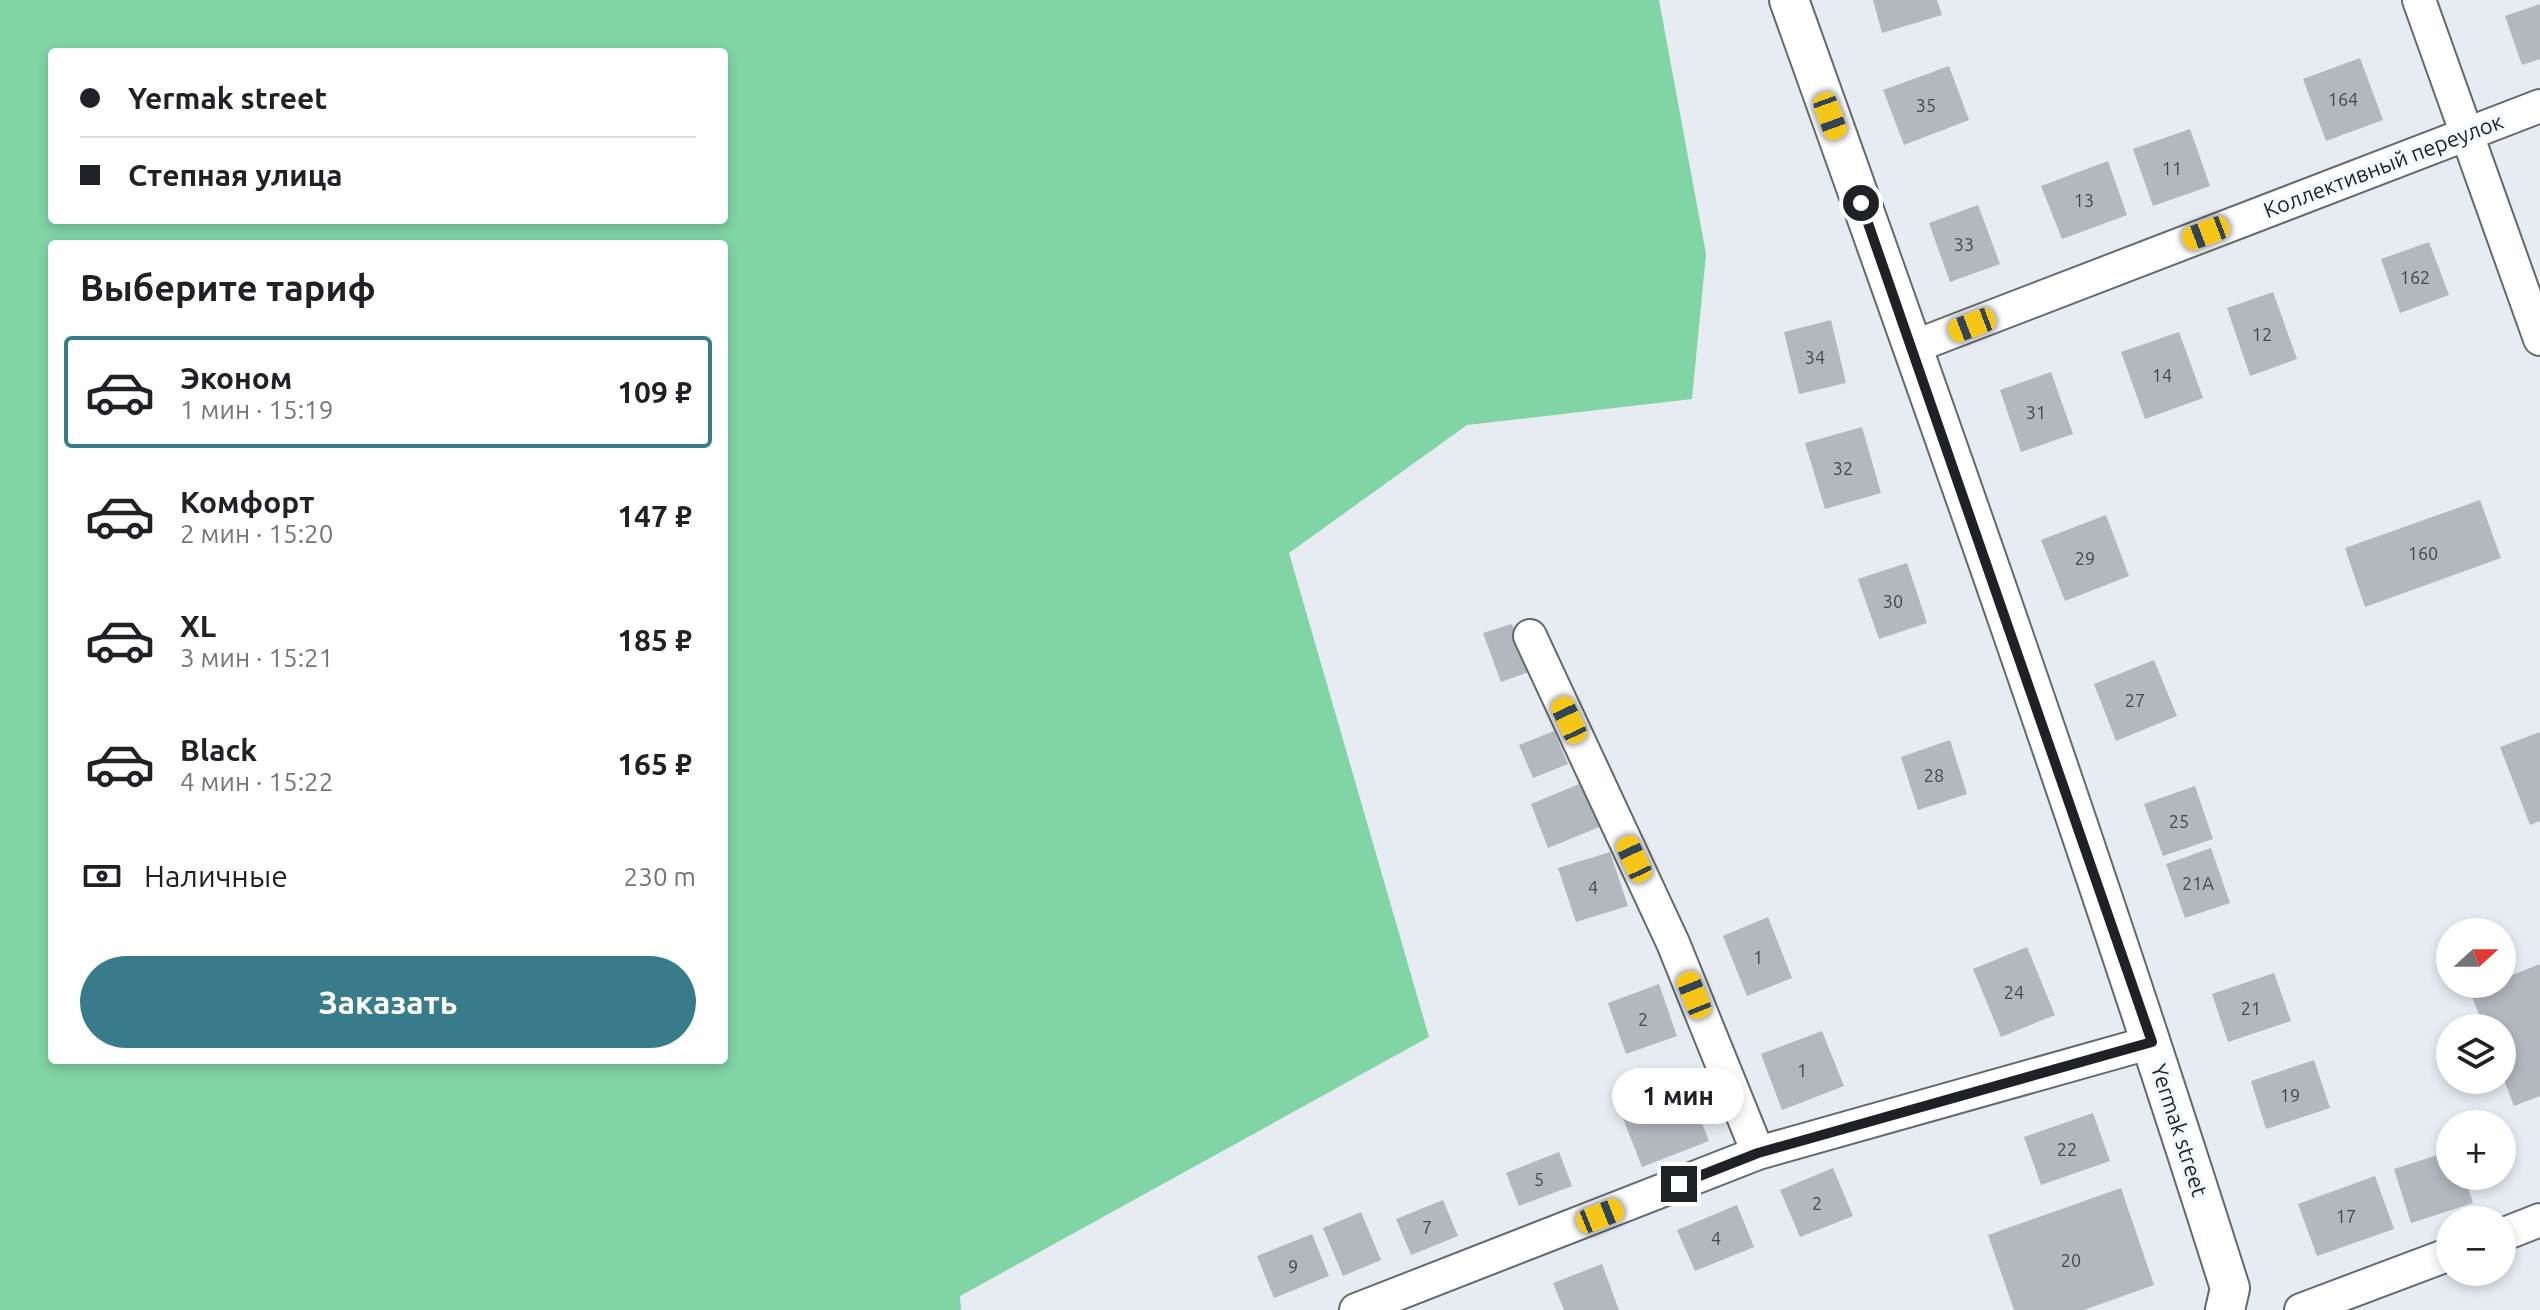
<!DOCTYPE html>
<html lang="ru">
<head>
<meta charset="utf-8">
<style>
	:root { --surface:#fff; --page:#f2f2f2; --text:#202124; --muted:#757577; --line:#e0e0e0; --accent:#387c8b }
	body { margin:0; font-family:Ubuntu,sans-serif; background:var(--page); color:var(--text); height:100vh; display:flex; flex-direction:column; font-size:30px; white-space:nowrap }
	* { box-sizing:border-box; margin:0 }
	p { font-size:26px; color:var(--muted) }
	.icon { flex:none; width:44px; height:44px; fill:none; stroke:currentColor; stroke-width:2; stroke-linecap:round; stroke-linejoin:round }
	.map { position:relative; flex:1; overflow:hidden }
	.side { position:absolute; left:48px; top:240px; width:680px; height:824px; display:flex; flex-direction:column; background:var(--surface); border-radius:8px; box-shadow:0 4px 12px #0003 }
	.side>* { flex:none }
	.guide { position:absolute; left:48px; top:48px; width:680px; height:176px; border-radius:8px; box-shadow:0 4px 12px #0003; display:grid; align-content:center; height:176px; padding:0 32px; background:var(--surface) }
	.needle { width:52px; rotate:69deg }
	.tools { position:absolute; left:2436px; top:918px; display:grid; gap:16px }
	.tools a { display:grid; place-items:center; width:80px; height:80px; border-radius:50%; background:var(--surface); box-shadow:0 4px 12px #0003; font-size:40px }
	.end { position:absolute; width:36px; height:36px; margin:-18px; border:10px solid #1f2124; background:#fff; box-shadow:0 0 0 4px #fff }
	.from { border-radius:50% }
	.bubble { position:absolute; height:56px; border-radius:28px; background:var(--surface); box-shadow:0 4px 12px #0003; font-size:26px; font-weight:700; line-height:56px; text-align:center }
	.car { position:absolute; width:24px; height:48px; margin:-24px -12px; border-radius:10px; box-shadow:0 0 6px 2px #0007; background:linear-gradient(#f5c518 24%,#345 0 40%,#f5c518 0 76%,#345 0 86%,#f5c518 0) }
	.guide b { display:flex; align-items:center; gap:28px; height:76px; font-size:30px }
	.guide b+b { border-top:2px solid var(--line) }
	.guide i { width:20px; height:20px; background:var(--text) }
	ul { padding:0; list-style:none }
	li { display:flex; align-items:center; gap:24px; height:112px; margin:0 16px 12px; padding:0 16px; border:4px solid transparent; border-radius:8px }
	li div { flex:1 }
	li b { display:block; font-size:30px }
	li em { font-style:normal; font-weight:700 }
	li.on { border-color:var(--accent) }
	li>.icon { width:72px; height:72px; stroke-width:1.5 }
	h2 { padding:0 32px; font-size:36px; line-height:96px }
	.pay { display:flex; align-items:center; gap:20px; height:88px; padding:0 32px; font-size:30px }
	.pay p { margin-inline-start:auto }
	.cta { display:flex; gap:16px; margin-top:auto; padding:16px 32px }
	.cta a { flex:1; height:92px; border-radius:48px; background:var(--accent); color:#fff; font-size:32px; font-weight:700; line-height:92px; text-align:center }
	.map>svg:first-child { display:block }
</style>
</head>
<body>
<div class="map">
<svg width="2540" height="1310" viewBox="0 0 2540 1310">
	<rect width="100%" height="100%" fill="#e6ecf2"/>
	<path fill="#81d4a5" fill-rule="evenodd" d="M0,0H1659L1706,254L1692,399L1467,425L1289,553L1429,1037L960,1296L961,1310H0ZM52,52H724V220H52ZM52,244H724V1060H52Z"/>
	<path fill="#b3b8be" d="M1873,0H1937L1942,15L1882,33Z
		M2540,4V59L2522,65L2505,16Z
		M2360,58L2383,120L2326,141L2303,79Z
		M1949,66L1969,120L1904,145L1883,90Z
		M2190,129L2210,186L2153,206L2133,149Z
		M2108,161L2127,215L2062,239L2041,186Z
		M1978,205L2000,264L1950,282L1929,223Z
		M2429,242L2449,295L2400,313L2381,259Z
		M2273,292L2297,359L2250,376L2227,308Z
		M1831,320L1846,383L1799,394L1784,332Z
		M2179,332L2203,398L2145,419L2121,352Z
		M2051,372L2073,434L2021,452L2000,390Z
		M1862,427L1881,493L1825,509L1805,443Z
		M2480,500L2501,558L2365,607L2345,548Z
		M2106,515L2129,576L2065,601L2041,540Z
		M1907,563L1927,623L1879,639L1858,579Z
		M1512,624L1529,672L1501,682L1483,633Z
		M2154,660L2177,716L2116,741L2094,684Z
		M1554,731L1568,764L1533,778L1519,745Z
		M2540,732V821L2530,825L2500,747Z
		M1950,740L1967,794L1918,810L1901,757Z
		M1584,782L1602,826L1548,848L1531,804Z
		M2195,786L2213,839L2163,856L2144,804Z
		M2211,848L2230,903L2185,918L2166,864Z
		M1610,852L1628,906L1576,922L1558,868Z
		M1768,917L1792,978L1747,996L1723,936Z
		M2027,947L2055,1015L2001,1037L1973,969Z
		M2540,964V1096L2514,1106L2502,1075V1028H2484L2470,991L2488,984H2502V979Z
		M2274,973L2291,1021L2228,1042L2212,994Z
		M1659,984L1677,1036L1626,1054L1608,1003Z
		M1822,1031L1844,1086L1782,1110L1761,1054Z
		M2314,1060L2330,1108L2266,1129L2251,1081Z
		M1686,1082L1709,1141L1642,1167L1619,1108Z
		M2093,1113L2110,1161L2041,1185L2024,1137Z
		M2450,1151V1176H2464L2473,1203L2411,1223L2394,1169Z
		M1559,1152L1572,1186L1519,1206L1506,1173Z
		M1833,1168L1853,1216L1800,1237L1780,1190Z
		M2375,1176L2394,1229L2317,1256L2298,1204Z
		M2121,1188L2154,1285L2084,1310H2014L1988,1235Z
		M1443,1200L1458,1236L1411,1255L1396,1219Z
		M1737,1205L1754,1247L1695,1271L1677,1230Z
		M1361,1212L1381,1260L1343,1276L1323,1228Z
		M1312,1234L1329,1276L1274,1298L1257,1256Z
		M1602,1264L1619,1310H1564L1553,1283Z"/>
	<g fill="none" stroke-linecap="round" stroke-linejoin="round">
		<defs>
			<path id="minor" d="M2419,0L2540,339
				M1913,347L2540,106
				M1530,636L1673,943L1758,1153
				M2502,1235L2540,1220
				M1356,1310L1758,1153L2152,1042
				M2301,1310L2450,1254"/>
			<path id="tertiary" d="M1789,0C1942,427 2093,855 2230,1288L2225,1310"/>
		</defs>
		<use href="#minor" stroke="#63686d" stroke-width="36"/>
		<use href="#tertiary" stroke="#63686d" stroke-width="42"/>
		<use href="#minor" stroke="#fff" stroke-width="32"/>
		<use href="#tertiary" stroke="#fff" stroke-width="38"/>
	</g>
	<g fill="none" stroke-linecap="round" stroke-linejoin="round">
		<path stroke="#1f2124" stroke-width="10" d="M1679,1184L1758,1153L2152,1042L1861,203"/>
	</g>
	<g text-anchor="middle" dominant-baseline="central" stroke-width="8" stroke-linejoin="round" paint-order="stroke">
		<g font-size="18" fill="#44474a">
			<text x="2343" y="99">164</text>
			<text x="1926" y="105">35</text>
			<text x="2172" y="168">11</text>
			<text x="2084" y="200">13</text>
			<text x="1964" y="244">33</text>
			<text x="2415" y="277">162</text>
			<text x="2262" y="334">12</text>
			<text x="1815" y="357">34</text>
			<text x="2162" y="375">14</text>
			<text x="2036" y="412">31</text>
			<text x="1843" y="468">32</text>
			<text x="2423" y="553">160</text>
			<text x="2085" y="558">29</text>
			<text x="1893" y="601">30</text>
			<text x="2135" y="700">27</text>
			<text x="1934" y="775">28</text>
			<text x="2179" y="821">25</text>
			<text x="2198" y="883">21А</text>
			<text x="1593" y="887">4</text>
			<text x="1758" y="957">1</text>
			<text x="2014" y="992">24</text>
			<text x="2251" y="1008">21</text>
			<text x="1643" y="1019">2</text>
			<text x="1802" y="1070">1</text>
			<text x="2290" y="1095">19</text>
			<text x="2067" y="1149">22</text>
			<text x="1539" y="1179">5</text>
			<text x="1817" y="1203">2</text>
			<text x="2346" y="1216">17</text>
			<text x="1427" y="1227">7</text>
			<text x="1716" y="1238">4</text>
			<text x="2071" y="1260">20</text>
			<text x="1293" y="1266">9</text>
		</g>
		<g font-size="22" fill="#1f2124" stroke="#f4f9fe">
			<text transform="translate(2383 165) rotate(-21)">Коллективный переулок</text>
			<text transform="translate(2180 1130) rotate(72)">Yermak street</text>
		</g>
	</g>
</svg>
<div class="tools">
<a><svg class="needle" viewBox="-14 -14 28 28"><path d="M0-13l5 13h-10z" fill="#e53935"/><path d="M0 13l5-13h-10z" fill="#757577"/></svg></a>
<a><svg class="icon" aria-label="layers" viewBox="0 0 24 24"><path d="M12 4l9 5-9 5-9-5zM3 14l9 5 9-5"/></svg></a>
<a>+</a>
<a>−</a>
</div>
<i class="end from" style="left:1861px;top:203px"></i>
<i class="end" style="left:1679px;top:1184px"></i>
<div class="bubble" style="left:1612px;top:1068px;width:132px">1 мин</div>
<i class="car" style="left:1830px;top:116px;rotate:160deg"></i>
<i class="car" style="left:2206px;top:233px;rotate:249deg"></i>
<i class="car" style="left:1972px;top:325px;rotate:249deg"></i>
<i class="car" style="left:1569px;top:720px;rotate:335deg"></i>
<i class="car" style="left:1634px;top:859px;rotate:335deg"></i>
<i class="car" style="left:1694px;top:995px;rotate:338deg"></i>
<i class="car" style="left:1600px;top:1216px;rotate:68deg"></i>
<div class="guide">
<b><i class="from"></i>Yermak street</b>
<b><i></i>Степная улица</b>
</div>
<section class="side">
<h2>Выберите тариф</h2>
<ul>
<li class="on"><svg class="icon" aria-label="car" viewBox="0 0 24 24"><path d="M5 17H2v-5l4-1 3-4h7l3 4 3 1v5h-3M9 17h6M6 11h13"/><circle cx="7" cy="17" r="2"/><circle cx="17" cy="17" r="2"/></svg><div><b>Эконом</b><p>1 мин · 15:19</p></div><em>109 ₽</em></li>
<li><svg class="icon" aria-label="car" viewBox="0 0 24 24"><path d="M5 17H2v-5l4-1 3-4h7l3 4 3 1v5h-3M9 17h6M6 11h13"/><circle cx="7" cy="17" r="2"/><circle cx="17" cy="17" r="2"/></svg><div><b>Комфорт</b><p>2 мин · 15:20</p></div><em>147 ₽</em></li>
<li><svg class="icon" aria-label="car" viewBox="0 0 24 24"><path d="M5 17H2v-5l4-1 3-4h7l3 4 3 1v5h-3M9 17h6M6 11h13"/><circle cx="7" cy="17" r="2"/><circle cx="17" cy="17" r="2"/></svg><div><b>XL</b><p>3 мин · 15:21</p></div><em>185 ₽</em></li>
<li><svg class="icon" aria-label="car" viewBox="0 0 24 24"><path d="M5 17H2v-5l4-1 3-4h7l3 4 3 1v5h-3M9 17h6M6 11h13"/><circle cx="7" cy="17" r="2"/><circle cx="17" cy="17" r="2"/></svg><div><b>Black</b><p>4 мин · 15:22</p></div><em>165 ₽</em></li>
</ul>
<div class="pay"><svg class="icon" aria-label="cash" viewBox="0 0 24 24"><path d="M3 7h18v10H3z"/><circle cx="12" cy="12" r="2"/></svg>Наличные<p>230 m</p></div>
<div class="cta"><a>Заказать</a></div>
</section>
</div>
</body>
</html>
